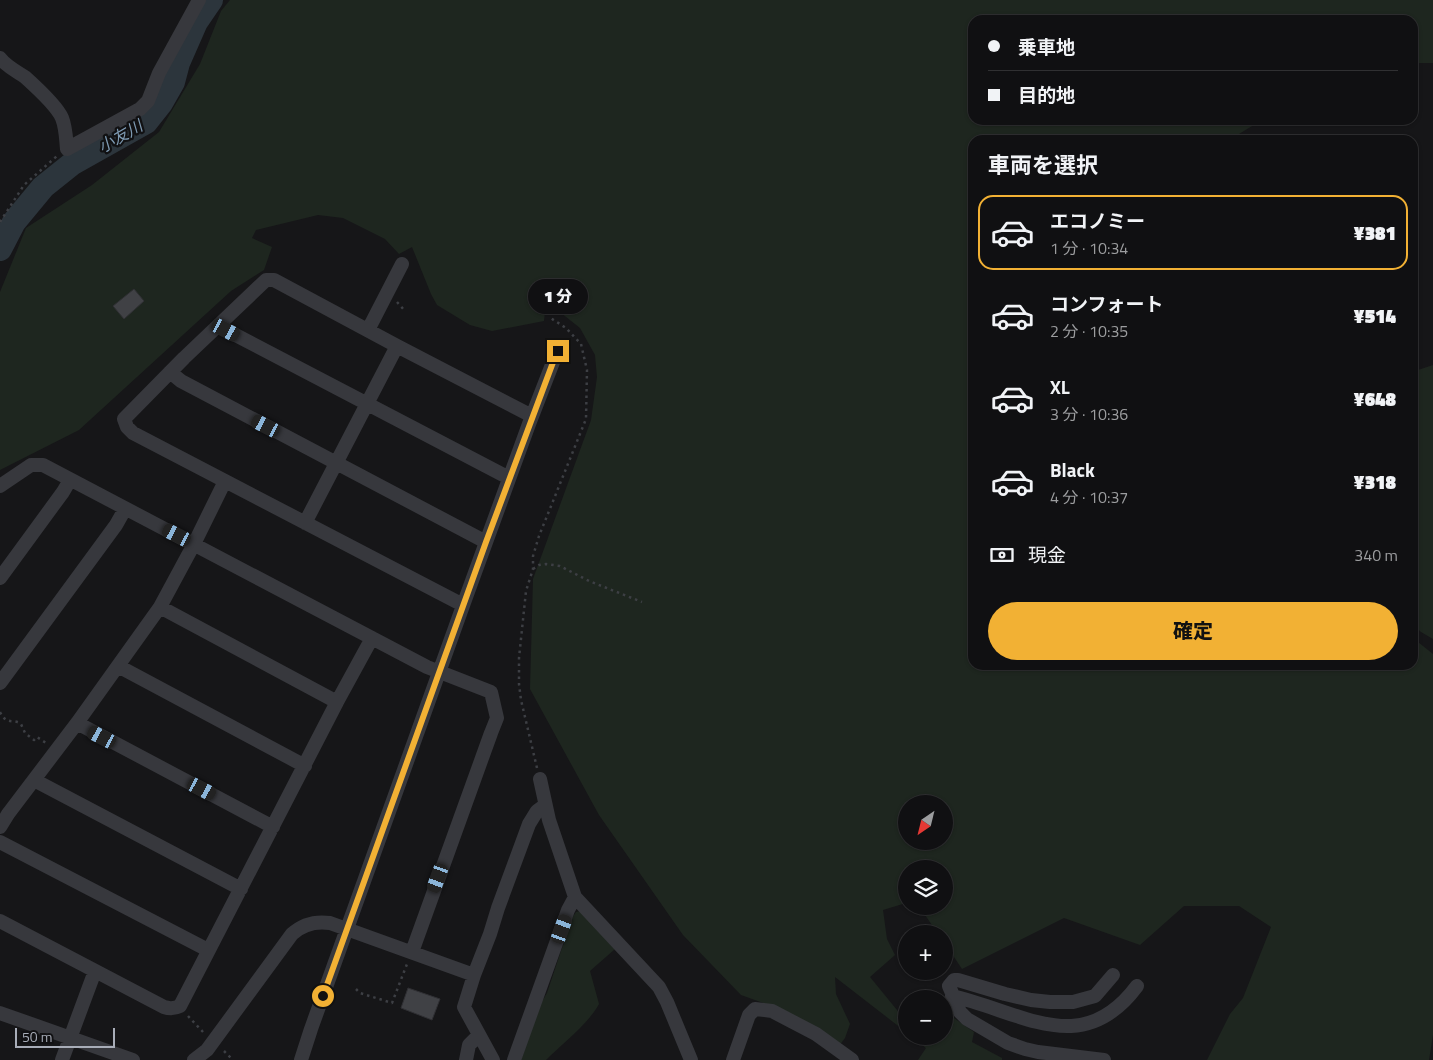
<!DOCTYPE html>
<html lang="ja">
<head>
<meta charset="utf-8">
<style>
	:root { --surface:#101012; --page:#19191b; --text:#f1f3f6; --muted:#9c9d9f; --line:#303032; --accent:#f2b134 }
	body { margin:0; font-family:"Titillium Web","Noto Sans JP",sans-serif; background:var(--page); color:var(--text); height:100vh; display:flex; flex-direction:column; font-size:19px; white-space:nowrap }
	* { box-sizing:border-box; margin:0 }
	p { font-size:16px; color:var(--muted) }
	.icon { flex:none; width:28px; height:28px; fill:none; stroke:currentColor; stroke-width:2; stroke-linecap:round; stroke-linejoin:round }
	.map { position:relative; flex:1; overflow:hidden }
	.panel { position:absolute; left:968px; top:135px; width:450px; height:535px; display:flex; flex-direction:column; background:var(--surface); border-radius:15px; box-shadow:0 1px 4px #0004,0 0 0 1px var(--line) }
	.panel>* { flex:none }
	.top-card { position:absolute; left:968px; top:15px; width:450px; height:110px; border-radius:15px; box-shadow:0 1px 4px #0004,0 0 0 1px var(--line); display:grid; align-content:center; height:110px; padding:0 20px; background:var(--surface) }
	.needle { width:32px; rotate:215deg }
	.buttons { position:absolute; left:898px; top:795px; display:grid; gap:10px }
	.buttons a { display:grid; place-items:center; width:55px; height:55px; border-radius:50%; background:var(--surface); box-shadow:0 1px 4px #0004,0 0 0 1px var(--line); font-size:25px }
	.scale { position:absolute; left:15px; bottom:12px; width:100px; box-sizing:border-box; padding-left:5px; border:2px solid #a8adb8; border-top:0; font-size:14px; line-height:18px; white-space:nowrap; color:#a8adb8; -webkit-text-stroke:4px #111113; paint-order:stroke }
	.end { position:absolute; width:22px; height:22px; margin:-11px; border:6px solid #f2b134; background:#111; box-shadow:0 0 0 2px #111 }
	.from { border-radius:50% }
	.bubble { position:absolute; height:35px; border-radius:18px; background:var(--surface); box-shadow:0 1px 4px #0004,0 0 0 1px var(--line); font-size:16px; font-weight:800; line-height:35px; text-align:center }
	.car { position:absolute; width:15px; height:30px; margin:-15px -8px; border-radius:6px; box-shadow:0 0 4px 1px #0007; background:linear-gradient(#222 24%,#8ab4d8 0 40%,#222 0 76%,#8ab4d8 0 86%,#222 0) }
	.top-card b { display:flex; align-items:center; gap:18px; height:48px; font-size:19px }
	.top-card b+b { border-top:1px solid var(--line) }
	.top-card i { width:12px; height:12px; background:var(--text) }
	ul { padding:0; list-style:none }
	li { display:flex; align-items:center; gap:15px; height:75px; margin:0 10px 8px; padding:0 10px; border:2px solid transparent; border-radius:15px }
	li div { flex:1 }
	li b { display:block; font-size:19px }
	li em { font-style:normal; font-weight:800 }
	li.selected { border-color:var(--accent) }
	li>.icon { width:45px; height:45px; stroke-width:1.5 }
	h2 { padding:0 20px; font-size:22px; line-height:60px }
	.pay { display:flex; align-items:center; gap:12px; height:55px; padding:0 20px; font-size:19px }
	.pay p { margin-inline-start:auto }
	.primary-button { display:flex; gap:10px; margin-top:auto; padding:10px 20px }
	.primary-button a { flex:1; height:58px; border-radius:30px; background:var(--accent); color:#111; font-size:20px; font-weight:800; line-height:58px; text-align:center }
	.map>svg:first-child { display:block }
</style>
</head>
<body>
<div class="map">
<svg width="1433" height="1060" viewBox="0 0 1433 1060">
	<rect width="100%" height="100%" fill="#161618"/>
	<path fill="#1e261f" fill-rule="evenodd" d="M230,0H1433V63H1413L1412,20H972V120H1262L1229,140H972V665H1412L1413,638L1433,654V1035L1429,1060H1207L1230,1014L1243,998L1271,927L1239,906H1184L1140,945L1064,918L962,969L944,942V934H938L919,906H944V869H906V903L883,910L887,939L895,955L870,977L906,1021V1032L835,977L836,994L850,1024L845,1038L839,1046L785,1011L741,995L683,935L599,815L530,689L533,579L591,420L597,377L595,355L580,328L546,301L544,321L492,331L470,325L437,305L431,294L412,247L399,254L385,239L343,218L318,215L256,230L252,238L272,247L264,270L231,291L79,430L0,470V292L26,228L92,185L159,132L200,64L221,11ZM906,804H944V841H906Z
		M1433,365V639L1421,632L1413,624L1412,372Z
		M580,911L615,949L590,971L599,1004C590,1022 560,1046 546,1060H521L541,1003L547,993L572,918L576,912Z
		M944,1011L974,1032L972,1042L1002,1058V1060H918L926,1048L911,1036H944Z"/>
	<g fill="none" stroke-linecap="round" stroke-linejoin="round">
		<path stroke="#2c353c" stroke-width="24" d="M0,249L14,222L43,187L73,163L146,122L161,103L173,82L178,63L196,22L211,0"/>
	</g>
	<path fill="#404145" stroke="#303034" d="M134,289L144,301L124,319L113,306Z
		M408,988L440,999L432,1020L401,1008Z"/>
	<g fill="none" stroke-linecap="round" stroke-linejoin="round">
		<path stroke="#3d3f44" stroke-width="2.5" stroke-dasharray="2.5 4" stroke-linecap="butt" d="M0,222L24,185L57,156
			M397,302L405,311
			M533,569L539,565L546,564L560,566L589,581L642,602
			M0,712C7,726 13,718 21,724L25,733L34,740L37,737L46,743
			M537,768L521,700L519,684V658L526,591L533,569V556L539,536L586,419L587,370L581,344L566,328L549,317
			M356,989L360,993L392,1003L407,964
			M188,1016L203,1032
			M224,1051L233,1060"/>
		<path stroke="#37383d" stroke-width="14" d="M0,58C7,67 16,71 25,77C35,86 57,106 62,118C66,128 66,139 67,149L140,109L148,101L159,73L199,0
			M219,325L226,330L509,478
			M368,330L402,264
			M170,372L181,381L486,542
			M0,486L31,465H43L427,667L491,692L497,718L491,733L412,952
			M305,523L397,346
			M0,578L63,492L70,480
			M463,605L133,433L127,427L124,419L184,358L266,280H274L397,346L532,416
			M160,607L337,702
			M118,666L305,766
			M0,683L116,525L125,509
			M77,723L273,827
			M540,779L549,820L575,897L659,987L667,1002L691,1060
			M34,780L241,889
			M0,827L8,814L77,723L160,607L194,544L225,481
			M0,842L208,950
			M0,921L164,1007C170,1009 174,1009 180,1006L337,702L372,638
			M952,996C1023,1012 1082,1060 1137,986
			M0,1013L133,1060
			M62,1060L95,971
			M194,1060L207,1050L292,934C303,924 316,921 330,923L474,975
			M301,1060L311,1029L465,600L529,424L555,357L558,351L563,348
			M466,1060L469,1045L479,1035
			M493,1060L464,1007L474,975L490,934L498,908L529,824L537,811L545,805
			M514,1060L568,910L575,897
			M733,1060L749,1015L755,1009L772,1011L816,1034L852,1060
			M1104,1060L1038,1052L1025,1049L1008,1043L967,1019L960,1012L949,986L954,980H958L1005,994L1031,1000L1050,1002H1073L1095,996L1113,975"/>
	</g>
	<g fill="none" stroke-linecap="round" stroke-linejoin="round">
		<path stroke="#f2b134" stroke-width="6" d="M323,996L486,542L555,357L558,351"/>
	</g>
	<g text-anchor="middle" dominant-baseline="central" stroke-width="4.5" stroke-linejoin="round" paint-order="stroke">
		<g font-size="16" font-style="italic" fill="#7f9bb3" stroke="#111113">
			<text transform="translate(120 136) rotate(-30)">小友川</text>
		</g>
	</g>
</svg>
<div class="buttons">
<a><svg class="needle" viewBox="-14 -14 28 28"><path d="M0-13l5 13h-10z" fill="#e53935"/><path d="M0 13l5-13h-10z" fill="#9c9d9f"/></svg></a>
<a><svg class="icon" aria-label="layers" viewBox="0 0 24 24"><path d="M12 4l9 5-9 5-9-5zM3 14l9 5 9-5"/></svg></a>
<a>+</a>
<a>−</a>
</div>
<div class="scale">50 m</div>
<i class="end from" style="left:323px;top:996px"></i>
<i class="end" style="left:558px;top:351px"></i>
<div class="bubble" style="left:528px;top:279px;width:60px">1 分</div>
<i class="car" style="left:226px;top:330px;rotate:118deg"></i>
<i class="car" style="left:266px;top:426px;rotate:297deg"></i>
<i class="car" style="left:177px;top:535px;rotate:297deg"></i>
<i class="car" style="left:102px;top:737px;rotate:298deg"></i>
<i class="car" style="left:202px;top:789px;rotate:118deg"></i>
<i class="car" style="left:438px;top:878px;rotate:200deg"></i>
<i class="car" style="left:562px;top:929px;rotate:20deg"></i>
<div class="top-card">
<b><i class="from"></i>乗車地</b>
<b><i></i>目的地</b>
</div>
<section class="panel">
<h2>車両を選択</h2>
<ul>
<li class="selected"><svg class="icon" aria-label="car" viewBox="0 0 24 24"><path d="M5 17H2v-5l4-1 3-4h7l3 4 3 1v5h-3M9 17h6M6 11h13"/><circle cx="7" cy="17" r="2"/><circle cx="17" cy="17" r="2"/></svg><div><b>エコノミー</b><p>1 分 · 10:34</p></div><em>¥381</em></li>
<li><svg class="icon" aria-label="car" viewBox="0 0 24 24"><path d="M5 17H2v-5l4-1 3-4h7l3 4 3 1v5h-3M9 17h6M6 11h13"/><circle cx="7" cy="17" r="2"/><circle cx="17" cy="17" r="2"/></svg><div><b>コンフォート</b><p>2 分 · 10:35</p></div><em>¥514</em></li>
<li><svg class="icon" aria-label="car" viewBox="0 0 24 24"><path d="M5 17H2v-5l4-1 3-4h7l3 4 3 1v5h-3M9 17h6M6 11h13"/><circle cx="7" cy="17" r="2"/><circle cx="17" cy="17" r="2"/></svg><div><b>XL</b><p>3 分 · 10:36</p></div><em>¥648</em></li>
<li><svg class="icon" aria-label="car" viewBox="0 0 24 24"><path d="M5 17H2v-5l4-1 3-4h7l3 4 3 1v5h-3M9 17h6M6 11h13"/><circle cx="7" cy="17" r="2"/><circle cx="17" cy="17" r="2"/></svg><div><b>Black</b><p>4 分 · 10:37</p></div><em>¥318</em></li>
</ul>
<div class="pay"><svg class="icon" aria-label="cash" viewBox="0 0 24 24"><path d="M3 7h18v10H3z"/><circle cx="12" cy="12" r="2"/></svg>現金<p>340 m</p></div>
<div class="primary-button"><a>確定</a></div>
</section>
</div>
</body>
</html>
